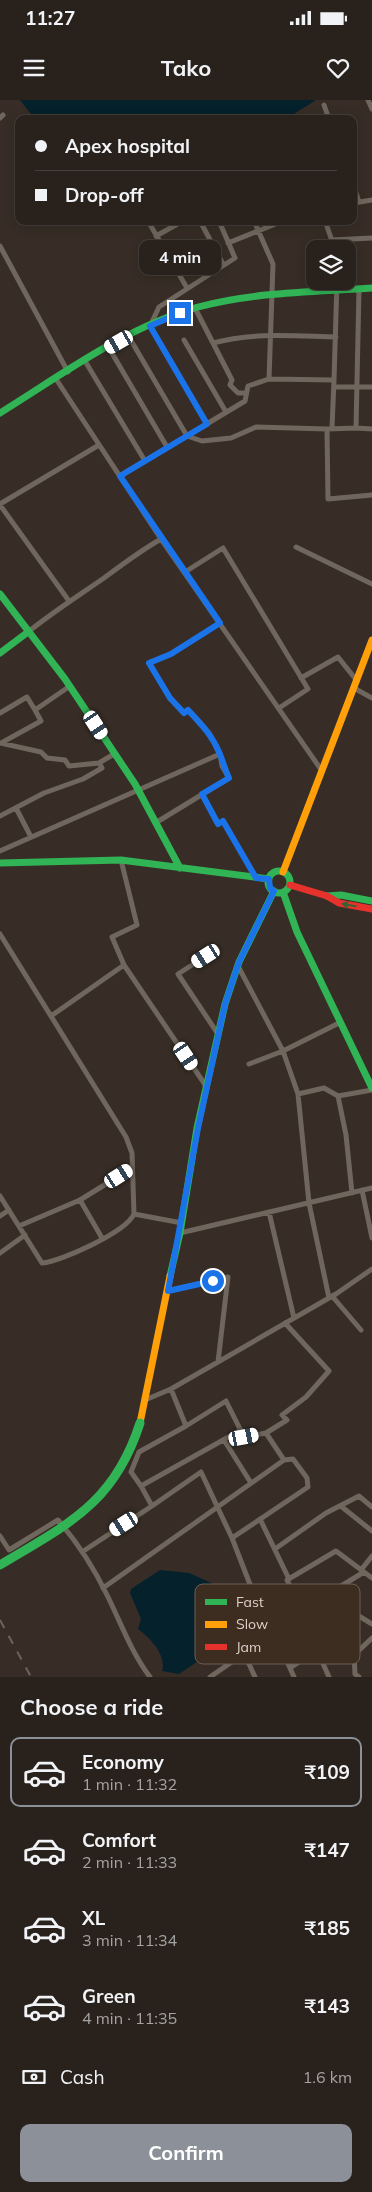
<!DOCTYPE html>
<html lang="en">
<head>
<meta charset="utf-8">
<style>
	:root { --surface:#29221c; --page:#352f29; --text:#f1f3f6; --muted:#a5a4a3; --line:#453f3b; --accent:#8c9099 }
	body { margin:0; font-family:Mulish,sans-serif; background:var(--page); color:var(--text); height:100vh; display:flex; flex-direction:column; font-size:19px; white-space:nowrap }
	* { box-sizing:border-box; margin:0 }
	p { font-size:16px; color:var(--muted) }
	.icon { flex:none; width:28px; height:28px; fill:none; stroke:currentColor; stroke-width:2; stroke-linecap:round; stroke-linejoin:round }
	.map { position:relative; height:1577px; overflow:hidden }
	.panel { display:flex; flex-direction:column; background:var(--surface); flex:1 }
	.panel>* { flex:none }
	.guide { position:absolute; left:15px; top:15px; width:342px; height:110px; border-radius:10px; box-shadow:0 2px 12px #0003,0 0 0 1px var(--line); display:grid; align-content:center; height:110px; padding:0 20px; background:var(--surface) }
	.tools { position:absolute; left:306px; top:140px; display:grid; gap:10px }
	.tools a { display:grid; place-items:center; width:50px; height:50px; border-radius:10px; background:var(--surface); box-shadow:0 2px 12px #0003,0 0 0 1px var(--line); font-size:25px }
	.end { position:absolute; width:22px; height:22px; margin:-11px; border:6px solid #1a73e8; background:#fff; box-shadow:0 0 0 2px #fff }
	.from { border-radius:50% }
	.bubble { position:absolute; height:35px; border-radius:10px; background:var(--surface); box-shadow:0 2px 12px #0003,0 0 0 1px var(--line); font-size:16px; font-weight:700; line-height:35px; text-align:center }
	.car { position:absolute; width:15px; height:30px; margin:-15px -8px; border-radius:6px; box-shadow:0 0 4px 1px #0007; background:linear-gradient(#fff 24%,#345 0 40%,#fff 0 76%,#345 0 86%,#fff 0) }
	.guide b { display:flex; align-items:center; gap:18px; height:48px; font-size:19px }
	.guide b+b { border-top:1px solid var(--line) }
	.guide i { width:12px; height:12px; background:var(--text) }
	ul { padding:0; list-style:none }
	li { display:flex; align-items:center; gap:15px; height:70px; margin:0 10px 8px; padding:0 10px; border:2px solid transparent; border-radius:10px }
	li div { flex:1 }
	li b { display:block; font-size:19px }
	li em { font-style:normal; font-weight:700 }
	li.current { border-color:var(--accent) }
	li>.icon { width:45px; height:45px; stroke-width:1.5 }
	h2 { padding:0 20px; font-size:22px; line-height:60px }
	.pay { display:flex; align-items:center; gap:12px; height:55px; padding:0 20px; font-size:19px }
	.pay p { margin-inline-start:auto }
	.primary-button { display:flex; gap:10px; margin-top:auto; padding:10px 20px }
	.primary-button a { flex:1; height:58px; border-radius:10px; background:var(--accent); color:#fff; font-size:20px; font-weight:700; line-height:58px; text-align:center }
	.status { display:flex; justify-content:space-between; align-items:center; height:35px; padding:0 25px; background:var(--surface); direction:ltr }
	.status svg { height:14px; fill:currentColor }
	header { display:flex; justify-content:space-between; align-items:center; height:65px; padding:0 20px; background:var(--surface); font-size:22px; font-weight:700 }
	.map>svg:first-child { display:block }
</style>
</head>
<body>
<div class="status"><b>11:27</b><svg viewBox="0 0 49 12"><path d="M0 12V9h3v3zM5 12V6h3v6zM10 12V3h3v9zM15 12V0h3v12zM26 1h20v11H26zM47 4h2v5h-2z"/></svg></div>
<header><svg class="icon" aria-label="menu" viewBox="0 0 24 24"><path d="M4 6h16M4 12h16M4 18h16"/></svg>Tako<svg class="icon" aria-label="heart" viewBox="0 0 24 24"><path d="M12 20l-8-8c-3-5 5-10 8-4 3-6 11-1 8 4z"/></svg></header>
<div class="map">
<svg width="372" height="1577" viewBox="0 0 372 1577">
	<rect width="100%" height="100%" fill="#372d26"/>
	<path fill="#05212b" d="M20,0H316L286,19H98L82,14L71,19H35Z
		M160,1470L189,1473L218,1486L226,1516L223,1541L212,1533L209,1544L202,1551L203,1558L179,1574L162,1571C167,1555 150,1538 138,1529L141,1519L130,1493L131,1489Z"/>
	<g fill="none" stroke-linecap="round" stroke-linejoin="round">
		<path stroke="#6f675d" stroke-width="5" d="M368,0L372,9
			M324,5L329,19
			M0,18L3,15
			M354,87L359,102
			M354,103L372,100
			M148,121L187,188
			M200,121L223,164
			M325,121L335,149
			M156,136L183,121
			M332,140L372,138
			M228,143L283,121
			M0,146L68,272
			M195,208L232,280L230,285L238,293H246
			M129,237L187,336L202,341L231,338L256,327L327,329L328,399L372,395
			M184,240L226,312
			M213,243C253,232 294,236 336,237
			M109,248L167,347
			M85,261L145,361
			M56,279L161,439
			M269,279L334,280L337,181
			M334,287H372
			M207,324L150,226L159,207L235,158L219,121
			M332,328L334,280
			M356,328L372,329
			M327,329L356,328L359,189
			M120,376L245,301L248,286L269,279L273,164L254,121
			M0,404L99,345
			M0,405L69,501
			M296,447L372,484
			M185,472L223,448L308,589L279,608
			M220,523L171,554L149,563L170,598L184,613L188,610L209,633L220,654
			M28,532C53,512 78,496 104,478C123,464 140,451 161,439L322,671
			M301,578L338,557L357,581
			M354,588L372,598
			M0,613L27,597L35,610L70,586
			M0,643L41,652L47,658L65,660L69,666L99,663L114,654
			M1,643L41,621L35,610
			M202,694L218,724L223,721L256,778
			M16,708L31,737
			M0,716L44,693L83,679L102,668L99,663
			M0,751L220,654L222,666L229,678L157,722
			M121,760L137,825L112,837L124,865
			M0,834L126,1037L132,1053L134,1114C126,1132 62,1161 42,1163L0,1096
			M206,856L178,874L218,934
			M238,866L283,951L249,964
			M51,916L124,865L206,986
			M298,994L324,988L338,996
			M362,1090L372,1138
			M352,1093L346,1035L338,996L372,990
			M80,1100L132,1068
			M269,1112L294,1218
			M134,1114L182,1123
			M0,1116L9,1110
			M19,1126L80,1100L102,1138
			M180,1133L372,1088
			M0,1153L25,1135
			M168,1191L228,1177L218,1262
			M332,1196L361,1230
			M329,1198L309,1103L298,994L283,951L341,922
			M171,1289L186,1326L226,1301L244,1337L266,1333L287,1320L282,1315L306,1297L329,1271L285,1223
			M145,1300L171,1289L336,1194L372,1169
			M186,1326L139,1352L131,1372L141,1386L241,1330
			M224,1340L251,1383
			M141,1386L152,1406L201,1372L232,1438L251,1487L274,1532L294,1577
			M342,1407L372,1431
			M260,1419L289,1479
			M0,1436L9,1450L58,1420C77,1442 94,1468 107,1495C121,1523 131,1552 150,1577
			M232,1438L308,1387L307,1378L293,1359L284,1360
			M275,1449L326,1413L359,1396L372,1407
			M82,1452L152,1406
			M361,1470L372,1456
			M364,1472L372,1478
			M103,1488L284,1360L266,1333
			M335,1492L354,1513L372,1524
			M317,1550L329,1577
			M244,1553L255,1577
			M354,1555L355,1574L359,1577
			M290,1568L331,1541L354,1555L372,1538
			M210,1577L275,1532L302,1510L364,1472L336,1451L287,1480L302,1510"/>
		<path stroke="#30b455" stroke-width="7" d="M0,313C63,274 126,227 198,207C254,192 314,192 372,188
			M0,494L65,579L135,684L180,768
			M0,553L28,532
			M0,763L121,760L269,779
			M268 782a11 11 0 1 1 22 0a11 11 0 1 1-22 0Z
			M283,792L297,832L372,988
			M327,796L341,795L372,801
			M170,1176L180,1133L197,1028L225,904L239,862L274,791"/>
		<path stroke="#ff9f0a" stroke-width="7" d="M283,772L372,540
			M140,1323L170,1176"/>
		<path stroke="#e5322d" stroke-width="7" d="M290,785L327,796L339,803L372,809"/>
		<path stroke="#6b635c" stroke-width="2" stroke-dasharray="9 9" stroke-linecap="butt" d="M0,1520L31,1577"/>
		<path stroke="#30b455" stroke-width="9" d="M0,1465C68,1424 114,1404 140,1323"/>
	</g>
	<defs><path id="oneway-solid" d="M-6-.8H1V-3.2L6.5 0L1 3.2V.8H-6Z" transform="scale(1.25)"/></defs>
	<use fill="#386235" href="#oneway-solid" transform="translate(349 805) rotate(-169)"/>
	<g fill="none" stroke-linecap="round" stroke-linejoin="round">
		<path stroke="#1a73e8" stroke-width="6" d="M180,213L150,226L207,324L120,376L220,523L171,554L149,563L170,598L184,613L188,610C200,623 212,635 219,652C223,661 225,670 229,678L202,694L218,724L223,721L256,778L269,779L270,788L274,791L239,862L225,904L198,1028L168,1191L213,1181"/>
	</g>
	<rect x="195" y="1484" width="165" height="80" rx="8" fill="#3d2c20" stroke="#6d5e53" stroke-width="1"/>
	<rect x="205" y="1499" width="22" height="6" fill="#30b455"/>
	<rect x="205" y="1521" width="22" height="7" fill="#ff9f0a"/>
	<rect x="205" y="1544" width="22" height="6" fill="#e5322d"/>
	<g font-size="14" fill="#ded3cb">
		<text x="236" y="1507">Fast</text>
		<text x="236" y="1529">Slow</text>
		<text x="236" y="1552">Jam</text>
	</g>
</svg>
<div class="tools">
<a><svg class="icon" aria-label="layers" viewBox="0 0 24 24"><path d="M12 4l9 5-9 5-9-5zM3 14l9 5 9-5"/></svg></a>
</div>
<i class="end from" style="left:213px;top:1181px"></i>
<i class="end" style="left:180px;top:213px"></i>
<div class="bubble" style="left:139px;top:140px;width:82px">4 min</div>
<i class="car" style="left:119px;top:242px;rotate:240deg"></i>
<i class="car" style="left:96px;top:625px;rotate:147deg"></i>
<i class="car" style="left:206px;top:856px;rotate:238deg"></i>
<i class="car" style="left:186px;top:956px;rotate:146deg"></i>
<i class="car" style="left:119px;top:1076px;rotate:58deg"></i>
<i class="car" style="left:244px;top:1337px;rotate:79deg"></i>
<i class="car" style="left:124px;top:1424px;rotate:237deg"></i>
<div class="guide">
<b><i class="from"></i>Apex hospital</b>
<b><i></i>Drop-off</b>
</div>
</div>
<section class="panel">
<h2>Choose a ride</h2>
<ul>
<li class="current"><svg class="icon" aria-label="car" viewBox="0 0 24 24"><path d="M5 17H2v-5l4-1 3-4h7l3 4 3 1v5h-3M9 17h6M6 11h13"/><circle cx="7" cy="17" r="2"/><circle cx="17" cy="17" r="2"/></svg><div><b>Economy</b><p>1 min · 11:32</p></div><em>₹109</em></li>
<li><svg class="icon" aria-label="car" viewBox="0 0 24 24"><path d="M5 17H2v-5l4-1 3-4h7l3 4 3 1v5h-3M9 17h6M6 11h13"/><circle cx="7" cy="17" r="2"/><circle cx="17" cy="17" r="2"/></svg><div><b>Comfort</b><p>2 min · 11:33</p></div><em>₹147</em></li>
<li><svg class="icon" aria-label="car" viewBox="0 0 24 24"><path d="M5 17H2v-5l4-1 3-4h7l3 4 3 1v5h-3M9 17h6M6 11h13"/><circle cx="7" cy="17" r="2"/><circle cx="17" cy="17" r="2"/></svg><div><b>XL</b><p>3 min · 11:34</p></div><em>₹185</em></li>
<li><svg class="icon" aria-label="car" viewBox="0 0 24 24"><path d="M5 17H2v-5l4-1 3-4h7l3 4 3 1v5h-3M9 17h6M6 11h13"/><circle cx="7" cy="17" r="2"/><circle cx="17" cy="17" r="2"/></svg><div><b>Green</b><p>4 min · 11:35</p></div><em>₹143</em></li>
</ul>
<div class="pay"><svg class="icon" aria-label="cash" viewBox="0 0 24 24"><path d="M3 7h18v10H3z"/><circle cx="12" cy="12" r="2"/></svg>Cash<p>1.6 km</p></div>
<div class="primary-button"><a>Confirm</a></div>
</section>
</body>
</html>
